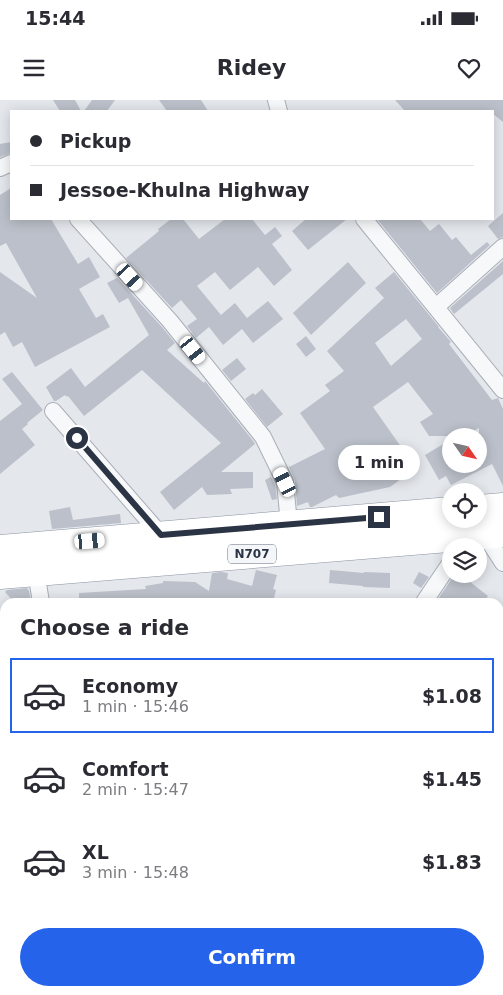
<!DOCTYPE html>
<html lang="en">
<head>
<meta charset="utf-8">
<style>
	:root { --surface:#fff; --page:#f2f2f3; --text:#2b2b33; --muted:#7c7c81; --line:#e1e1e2; --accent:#2563eb }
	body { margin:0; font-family:"DejaVu Sans",sans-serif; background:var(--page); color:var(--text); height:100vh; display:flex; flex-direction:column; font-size:19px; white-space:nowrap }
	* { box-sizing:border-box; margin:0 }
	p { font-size:16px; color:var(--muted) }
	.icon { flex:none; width:28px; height:28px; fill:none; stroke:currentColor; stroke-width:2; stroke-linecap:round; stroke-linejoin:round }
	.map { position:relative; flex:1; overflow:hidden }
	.sheet { position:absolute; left:0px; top:498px; width:504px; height:398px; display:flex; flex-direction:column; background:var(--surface); border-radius:15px 15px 0 0; box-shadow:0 2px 12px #0003 }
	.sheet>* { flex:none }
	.top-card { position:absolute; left:10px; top:10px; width:484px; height:110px; border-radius:0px; box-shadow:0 2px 12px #0003; display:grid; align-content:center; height:110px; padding:0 20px; background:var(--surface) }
	.needle { width:32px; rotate:124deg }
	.buttons { position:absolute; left:442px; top:328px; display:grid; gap:10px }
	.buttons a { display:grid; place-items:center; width:45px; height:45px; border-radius:50%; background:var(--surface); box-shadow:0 2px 12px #0003; font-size:25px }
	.end { position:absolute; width:22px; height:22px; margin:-11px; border:6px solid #2b3445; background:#fff; box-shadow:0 0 0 2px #fff }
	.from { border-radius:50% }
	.bubble { position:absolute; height:35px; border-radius:18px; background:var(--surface); box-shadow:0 2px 12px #0003; font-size:16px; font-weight:700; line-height:35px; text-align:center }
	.car { position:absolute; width:15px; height:30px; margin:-15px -8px; border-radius:6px; box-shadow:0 0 4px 1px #0007; background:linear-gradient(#fff 24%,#345 0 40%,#fff 0 76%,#345 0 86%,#fff 0) }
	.top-card b { display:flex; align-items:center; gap:18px; height:48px; font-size:19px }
	.top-card b+b { border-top:1px solid var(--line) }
	.top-card i { width:12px; height:12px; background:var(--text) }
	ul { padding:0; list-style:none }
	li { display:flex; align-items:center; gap:15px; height:75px; margin:0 10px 8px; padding:0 10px; border:2px solid transparent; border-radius:0px }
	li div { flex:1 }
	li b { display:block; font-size:19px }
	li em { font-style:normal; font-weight:700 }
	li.active { border-color:var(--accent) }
	li>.icon { width:45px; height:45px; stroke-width:1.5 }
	h2 { padding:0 20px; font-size:22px; line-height:60px }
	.action { display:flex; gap:10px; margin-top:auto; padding:10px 20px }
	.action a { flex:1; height:58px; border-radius:30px; background:var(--accent); color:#fff; font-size:20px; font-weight:700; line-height:58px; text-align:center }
	.status { display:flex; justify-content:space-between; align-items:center; height:35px; padding:0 25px; background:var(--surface); direction:ltr }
	.status svg { height:14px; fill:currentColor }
	header { display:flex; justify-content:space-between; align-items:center; height:65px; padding:0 20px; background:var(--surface); font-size:22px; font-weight:700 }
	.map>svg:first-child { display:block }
</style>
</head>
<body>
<div class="status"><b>15:44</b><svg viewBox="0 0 49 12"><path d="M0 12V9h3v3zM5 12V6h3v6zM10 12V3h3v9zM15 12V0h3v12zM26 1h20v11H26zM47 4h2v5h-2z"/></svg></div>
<header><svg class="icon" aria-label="menu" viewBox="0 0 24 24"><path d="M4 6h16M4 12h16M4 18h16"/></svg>Ridey<svg class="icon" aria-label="heart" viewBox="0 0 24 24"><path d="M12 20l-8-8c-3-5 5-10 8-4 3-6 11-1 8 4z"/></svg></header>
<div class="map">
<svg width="503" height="895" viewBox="0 0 503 895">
	<rect width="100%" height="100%" fill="#e4e7ec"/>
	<path fill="#bbc0ca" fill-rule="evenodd" d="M53,0H75L81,11H60Z
		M92,0H115L107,11H84Z
		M159,0H201L208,11H167Z
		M395,0H503V22L492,13V11H405Z
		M11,42V53L0,57V44Z
		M11,88V119H51L78,164L89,157L100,177L79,189L96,218L103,214L110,227L35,267L22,242L13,247L5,232L0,235V172L37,198L6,143L0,146V95Z
		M503,113V137L498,139L488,126Z
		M171,119H183L199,139L225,119H252L265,135L275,127L282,136L272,144L292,170L274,186L258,167L230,190L215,172L197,186L221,215L235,203L247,218L268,201L283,219L253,243L242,229L223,245L209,227L196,238L187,226L197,219L181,200L172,208L126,158L159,131L158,129Z
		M306,119H347L308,150L292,131Z
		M377,119H420L430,131L439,124L452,140L456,137L471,155L487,142L490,145L437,193Z
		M503,161V174L454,214L450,208Z
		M348,162L366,183L311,235L293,213Z
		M394,172L439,227H438L451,242L449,244L492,300L498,298L503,309V386L492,364L451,385L446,376L439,380L425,355L445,343L451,353V364H479V328L464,336H429L420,322L433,314L408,282L373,307L416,368L390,387L339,398L336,395L312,407H310L308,402L297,406L295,381L289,367L325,349L300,313L330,291L325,285L344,271L327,251L384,198L375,188ZM406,219L422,239L391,266L375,243Z
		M117,178L162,227L175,243L167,250L204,283L205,281L254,342L255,344L221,372H253V388L230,389L232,394L207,395L202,387L174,410L160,392L221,343L142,270L84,316L68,296L67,297L65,295L56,301H54L46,287L71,268L85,287L149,235L128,198L119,203L107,183Z
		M306,236L316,249L306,257L296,244Z
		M237,258L246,269L231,281L222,270Z
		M12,272L43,310L27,323L28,324L22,329L35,345L0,374V321L22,304L2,279Z
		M262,289L283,314L267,327L245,299L253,293L255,295Z
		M271,377L275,385L277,399L272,400L265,380Z
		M70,407L73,420L120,414L121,423L52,429L49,411Z
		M256,470L277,475L273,489L276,490L273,502H79V493L146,489L145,486L163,483V481L195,482L209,491L212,473L221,472L228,473L227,479L252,486Z
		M330,470L364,473V472L390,473V488L363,487V486L329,483Z
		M419,472L429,477L421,488L413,483Z
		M455,474H460L488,496L483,502H436Z
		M27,488L29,491L31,502H14L5,492L7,490Z"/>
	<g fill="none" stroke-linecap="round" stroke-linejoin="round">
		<defs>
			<path id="street" d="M276,0L279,11
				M0,68L11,63
				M78,119L170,221L263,337L285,382L289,424
				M364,119L503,290
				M436,207L503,147
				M53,311L161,435
				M483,430L485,435L503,463
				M36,472L41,502
				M424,502L451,462
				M499,623L503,618
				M0,780L5,783
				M0,881L5,882
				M27,890L31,895
				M450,890L458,895
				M110,895L115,890"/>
			<path id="highway" d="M479,409L503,407
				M0,449L451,411
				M0,475L485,435L503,433"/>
		</defs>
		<use href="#street" stroke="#a9aeb7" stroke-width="18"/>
		<use href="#highway" stroke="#8b94a3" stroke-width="29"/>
		<use href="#street" stroke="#f7f8fa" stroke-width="16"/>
		<use href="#highway" stroke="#fff" stroke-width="28"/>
	</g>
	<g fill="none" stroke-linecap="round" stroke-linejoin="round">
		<path stroke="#2b3445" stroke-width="6" d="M77,338L161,435L379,417"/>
	</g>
	<g text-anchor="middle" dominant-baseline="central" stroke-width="4" stroke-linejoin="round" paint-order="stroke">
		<rect fill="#f4f6f9" stroke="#676e7b" stroke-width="1" x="228" y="444.5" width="48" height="19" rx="4"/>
		<g font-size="12" font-weight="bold" fill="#2b3445">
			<text x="252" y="454">N707</text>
		</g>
	</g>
</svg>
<div class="buttons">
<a><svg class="needle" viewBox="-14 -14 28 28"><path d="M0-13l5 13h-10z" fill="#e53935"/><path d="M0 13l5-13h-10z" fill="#7c7c81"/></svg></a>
<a><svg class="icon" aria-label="locate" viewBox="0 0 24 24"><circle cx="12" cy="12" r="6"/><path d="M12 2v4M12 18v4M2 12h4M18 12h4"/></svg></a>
<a><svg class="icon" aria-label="layers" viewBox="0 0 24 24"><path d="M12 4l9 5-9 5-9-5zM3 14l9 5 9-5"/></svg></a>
</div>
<i class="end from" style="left:77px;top:338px"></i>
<i class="end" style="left:379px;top:417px"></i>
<div class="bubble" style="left:338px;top:345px;width:82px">1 min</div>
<i class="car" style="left:130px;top:177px;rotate:138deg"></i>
<i class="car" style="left:193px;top:250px;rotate:141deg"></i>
<i class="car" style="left:285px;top:382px;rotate:334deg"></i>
<i class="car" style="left:90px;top:441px;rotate:85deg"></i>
<div class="top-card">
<b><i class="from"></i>Pickup</b>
<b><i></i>Jessoe-Khulna Highway</b>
</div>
<section class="sheet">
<h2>Choose a ride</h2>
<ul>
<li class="active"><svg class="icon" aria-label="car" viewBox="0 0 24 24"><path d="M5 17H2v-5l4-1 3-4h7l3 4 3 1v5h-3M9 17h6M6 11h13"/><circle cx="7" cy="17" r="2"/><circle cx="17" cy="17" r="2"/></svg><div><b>Economy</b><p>1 min · 15:46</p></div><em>$1.08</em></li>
<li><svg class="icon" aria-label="car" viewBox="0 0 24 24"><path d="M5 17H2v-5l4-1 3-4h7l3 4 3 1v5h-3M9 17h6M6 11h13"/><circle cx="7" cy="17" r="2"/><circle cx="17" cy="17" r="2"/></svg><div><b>Comfort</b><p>2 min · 15:47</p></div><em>$1.45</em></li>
<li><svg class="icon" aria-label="car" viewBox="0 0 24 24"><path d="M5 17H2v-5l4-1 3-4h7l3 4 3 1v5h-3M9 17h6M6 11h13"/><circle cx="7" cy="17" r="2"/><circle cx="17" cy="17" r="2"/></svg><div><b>XL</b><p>3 min · 15:48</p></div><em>$1.83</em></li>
</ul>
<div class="action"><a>Confirm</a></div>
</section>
</div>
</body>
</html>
